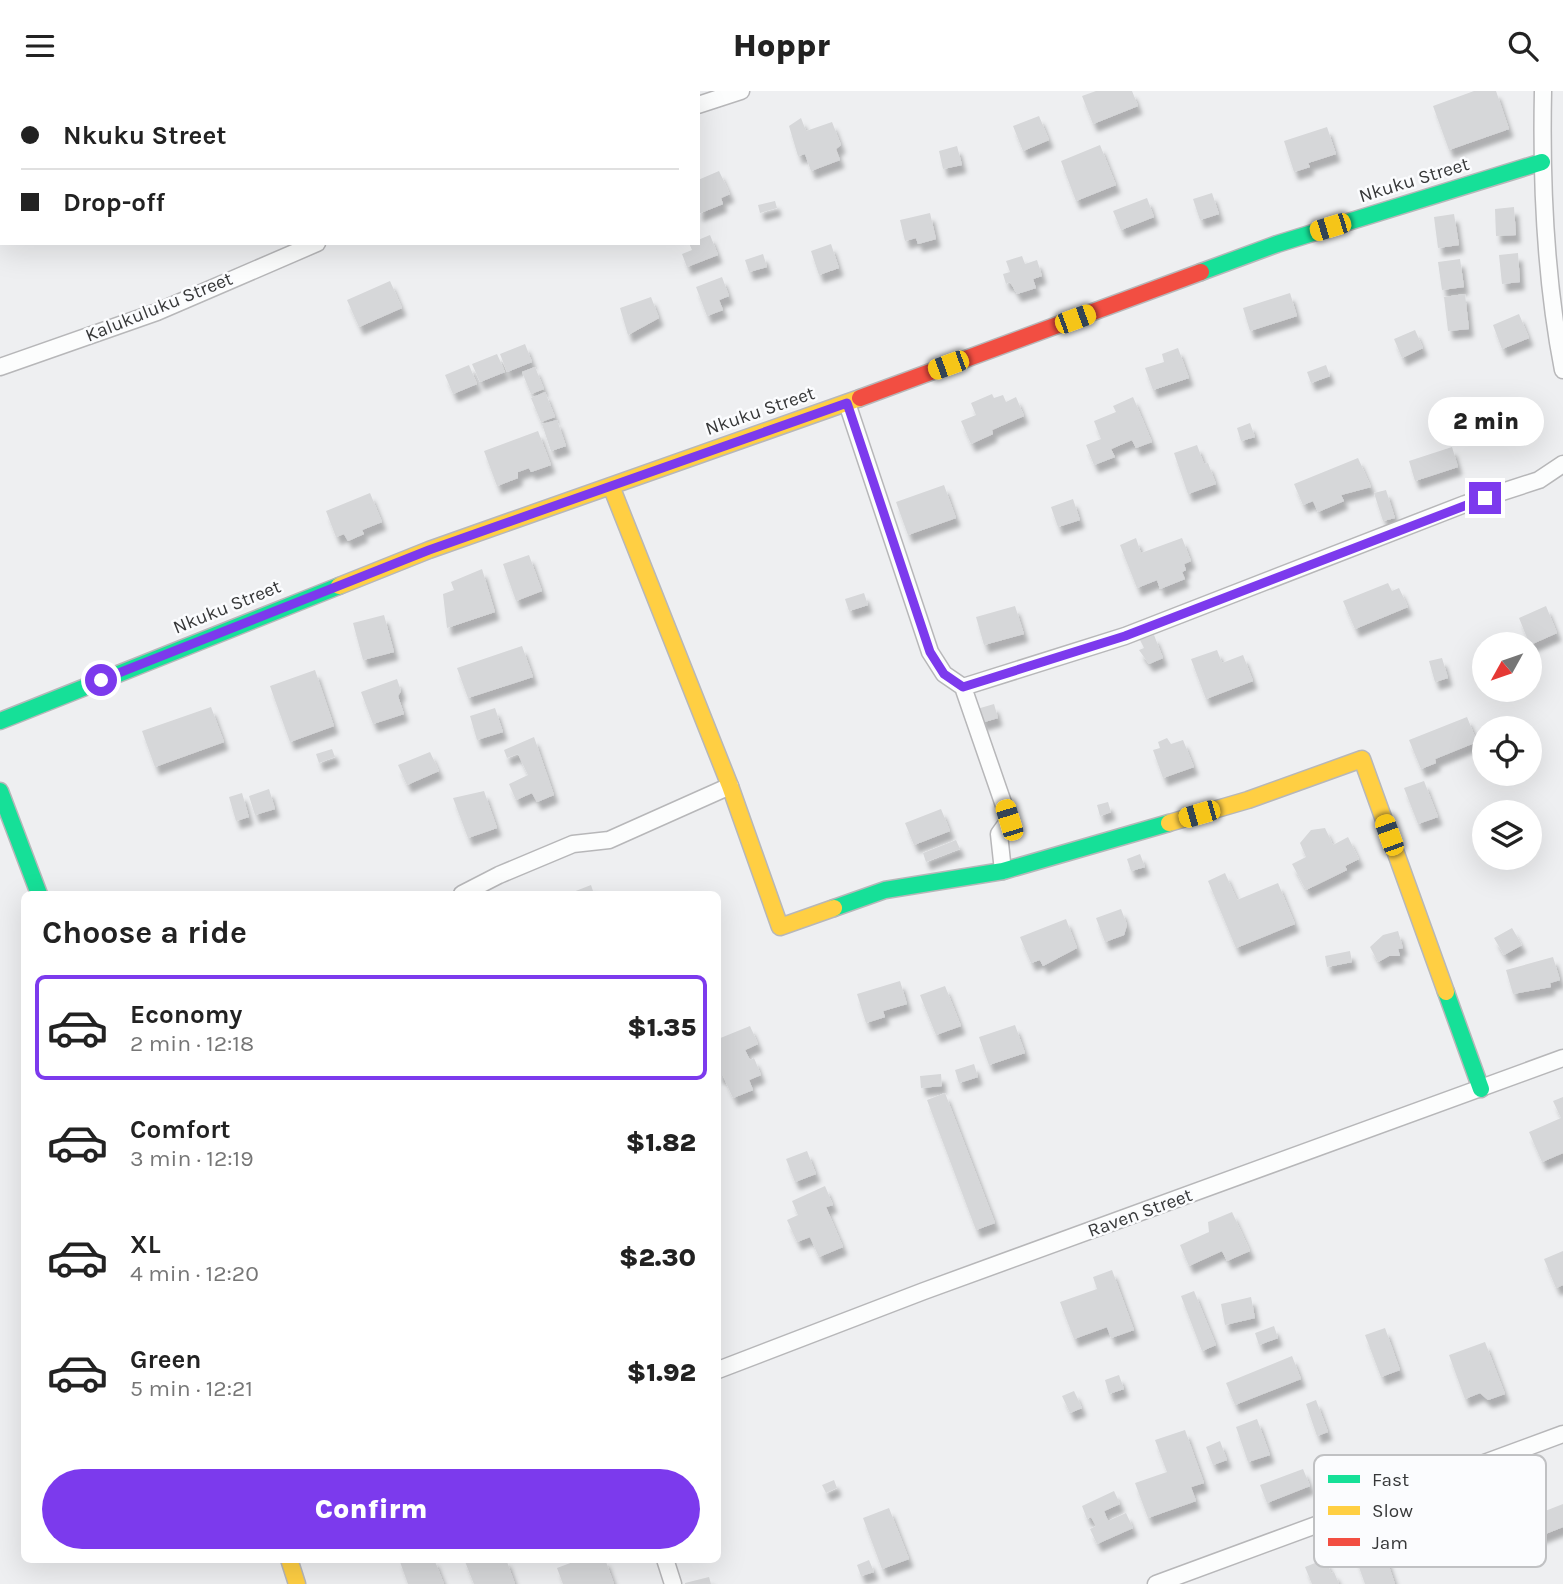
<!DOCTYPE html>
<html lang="en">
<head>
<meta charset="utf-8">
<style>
	:root { --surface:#fff; --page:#f6f6f6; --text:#222; --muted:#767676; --line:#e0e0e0; --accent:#7c3aed }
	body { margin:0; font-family:Karla,sans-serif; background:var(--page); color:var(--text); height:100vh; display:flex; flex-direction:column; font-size:26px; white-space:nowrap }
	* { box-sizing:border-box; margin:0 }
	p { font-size:23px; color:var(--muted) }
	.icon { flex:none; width:38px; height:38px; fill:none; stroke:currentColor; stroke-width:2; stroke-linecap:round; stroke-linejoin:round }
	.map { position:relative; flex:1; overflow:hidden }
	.details { position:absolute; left:21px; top:800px; width:700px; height:672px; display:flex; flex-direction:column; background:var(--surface); border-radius:10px; box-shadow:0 7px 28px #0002 }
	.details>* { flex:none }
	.hud { position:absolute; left:0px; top:0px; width:700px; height:154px; box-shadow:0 7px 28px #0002; display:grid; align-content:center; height:154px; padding:0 21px; background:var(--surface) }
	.needle { width:46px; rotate:230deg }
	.fabs { position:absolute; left:1472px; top:541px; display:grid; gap:14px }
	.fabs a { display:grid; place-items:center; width:70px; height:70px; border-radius:50%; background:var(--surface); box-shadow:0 7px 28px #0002; font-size:35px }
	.end { position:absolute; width:32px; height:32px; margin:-16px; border:9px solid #7c3aed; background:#fff; box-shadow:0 0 0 4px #fff }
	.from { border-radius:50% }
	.bubble { position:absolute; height:49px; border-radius:24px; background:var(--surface); box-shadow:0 7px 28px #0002; font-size:23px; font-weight:800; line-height:49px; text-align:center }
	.car { position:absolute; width:21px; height:42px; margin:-21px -10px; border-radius:9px; box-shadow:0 0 5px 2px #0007; background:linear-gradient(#f5c518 24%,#345 0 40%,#f5c518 0 76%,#345 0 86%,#f5c518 0) }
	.hud b { display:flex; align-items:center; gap:24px; height:66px; font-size:26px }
	.hud b+b { border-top:2px solid var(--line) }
	.hud i { width:18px; height:18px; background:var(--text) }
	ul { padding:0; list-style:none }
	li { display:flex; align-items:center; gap:21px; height:105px; margin:0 14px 10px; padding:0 7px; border:4px solid transparent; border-radius:10px }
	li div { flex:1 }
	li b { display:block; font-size:26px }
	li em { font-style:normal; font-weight:800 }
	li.selected { border-color:var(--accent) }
	li>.icon { width:63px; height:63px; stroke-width:1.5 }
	h2 { padding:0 21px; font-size:32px; line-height:84px }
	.cta { display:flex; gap:14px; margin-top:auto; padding:14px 21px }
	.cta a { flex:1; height:80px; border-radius:42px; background:var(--accent); color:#fff; font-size:28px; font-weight:800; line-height:80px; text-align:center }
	header { display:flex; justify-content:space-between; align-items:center; height:91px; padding:0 21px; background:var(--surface); font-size:32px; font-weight:800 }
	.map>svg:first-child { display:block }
</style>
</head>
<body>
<header><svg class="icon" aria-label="menu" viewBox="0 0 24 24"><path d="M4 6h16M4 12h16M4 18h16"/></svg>Hoppr<svg class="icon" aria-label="search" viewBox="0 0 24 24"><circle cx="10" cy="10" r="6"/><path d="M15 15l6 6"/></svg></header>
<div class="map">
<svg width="1563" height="1493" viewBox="0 0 1563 1493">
	<defs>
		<filter id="shadow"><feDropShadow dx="4.5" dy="8" stdDeviation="2" flood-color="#0004"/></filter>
	</defs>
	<rect width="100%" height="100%" fill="#eeeff1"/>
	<path fill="#d6d7d9" filter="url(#shadow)" d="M1096,0H1132L1138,15L1093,33L1082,5Z
		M1474,0H1496L1509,38L1449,59L1433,15Z
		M1039,25L1049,49L1023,60L1013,35Z
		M801,27L806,40L832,31L841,54L836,58L840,69L811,80L805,63L798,65L789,35Z
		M1327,36L1336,63L1308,72L1310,76L1294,81L1284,50Z
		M1100,54L1116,94L1076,110L1061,70Z
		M957,55L962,74L943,78L939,60Z
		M719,80L730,103L721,107L723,113L698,123V89Z
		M1212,102L1219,123L1200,129L1193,108Z
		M1147,107L1154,126L1121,139L1113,120Z
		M775,110L777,117L760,122L758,114Z
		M1514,116L1516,144L1496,145L1495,118Z
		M930,122L936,148L918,153L916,147L905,150L900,129Z
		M1454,123L1459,154L1438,157L1434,126Z
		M710,144L718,164L687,176L682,163L692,159L689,152H698V149Z
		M831,153L839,177L819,184L811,160Z
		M1518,162L1520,191L1502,193L1499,164Z
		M763,163L767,176L749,181L745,169Z
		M1022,165L1025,173L1037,169L1042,185L1033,188L1036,197L1017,203L1010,191L1006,193L1003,183L1010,181L1006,170Z
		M1460,168L1464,196L1442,199L1438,171Z
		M722,186L729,205L719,209L723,219L707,225L696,196Z
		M390,190L402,217L359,236L347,209Z
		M1290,202L1297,225L1250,240L1243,217Z
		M1465,203L1469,238L1448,240L1444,206Z
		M651,206L659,227L628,244L620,217Z
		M1519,223L1529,247L1502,258L1493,234Z
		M1415,239L1423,257L1402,267L1394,248Z
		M525,253L532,271L507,281L500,263Z
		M1178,257L1189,287L1153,299L1145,277L1164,271L1162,263Z
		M497,263L505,281L480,291L472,273Z
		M469,274L477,293L453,303L445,284Z
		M1326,274L1330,285L1311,292L1307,281Z
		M535,276L544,298L531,303L522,281Z
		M545,301L555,326L541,331L531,307Z
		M992,303L994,307L1003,304L1006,311L1016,306L1024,325L992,339L993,343L971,353L961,330L976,324L971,312Z
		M1133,306L1152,351L1136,357L1132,349L1111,358L1115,366L1094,374L1086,354L1101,348L1094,330L1116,321L1113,315Z
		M557,329L566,355L551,360L542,333Z
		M1250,332L1255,346L1241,350L1237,337Z
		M538,340L551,374L531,381L529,377L518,381V387L497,395L484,360Z
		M1197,354L1204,373L1208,372L1216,393L1188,403L1174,362Z
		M1452,356L1458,376L1415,390L1409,370Z
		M1358,367L1371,396L1341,404L1344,410L1318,421L1313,410L1303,414L1294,393Z
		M944,394L956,427L908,444L896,411Z
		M1386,399L1395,427L1383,430L1374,402Z
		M370,402L382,431L362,439L364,443L348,450L344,443L336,446L326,420Z
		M1073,408L1080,429L1058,436L1051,416Z
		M1136,447L1141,462L1182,447L1191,470L1184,473L1186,479L1182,481L1185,488L1160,498L1157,489L1137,497L1120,454Z
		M529,464L542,500L516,510L503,473Z
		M482,478L495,521L447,537L443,503L454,499L451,491Z
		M1388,492L1392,500L1399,497L1408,516L1355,538L1343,510Z
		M864,502L868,514L849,520L845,508Z
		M1015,515L1024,543L984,554L976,526Z
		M1546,515L1557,542L1530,554L1519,527Z
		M384,524L394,561L363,569L353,532Z
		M1154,544L1163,567L1149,573L1139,559L1144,557L1140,549Z
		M522,555L533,586L468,607L457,577Z
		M1217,559L1222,572L1243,564L1253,590L1206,608L1191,568Z
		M1442,567L1448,587L1435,591L1429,570Z
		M315,579L334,635L290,651L270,595Z
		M397,588L401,600L398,605L404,623L373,633L361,601Z
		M994,613L998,627L981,632L977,618Z
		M211,616L224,651L155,676L142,640Z
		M495,617L503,641L477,649L470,625Z
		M1467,626L1477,651L1435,668L1436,672L1421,678L1409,649Z
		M534,646L554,704L537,711L532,702L516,709L509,693L528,684L518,663L507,667L504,659Z
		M1167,647L1171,653L1183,649L1194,676L1163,687L1153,659L1160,657L1158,651Z
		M332,658L335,666L319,672L316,663Z
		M430,661L439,680L407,694L398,674Z
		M1424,690L1438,726L1418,733L1404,697Z
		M269,698L275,718L255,724L249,705Z
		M484,700L497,737L468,747L453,707Z
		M242,702L249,726L236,730L229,706Z
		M1108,711L1111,721L1100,725L1097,714Z
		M941,718L950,740L914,754L905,732Z
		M1325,737L1333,754L1348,746L1359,768L1345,775L1347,779L1306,799L1292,773L1306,766L1300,752L1311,739Z
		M956,749L960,758L926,771L923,762Z
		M1140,763L1145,776L1131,780L1127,768Z
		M1225,782L1237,809L1278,792L1295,833L1236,857L1208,790Z
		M591,794L594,803H568Z
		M1121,818L1127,834L1124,844L1105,851L1096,827Z
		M1066,828L1077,857L1043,875L1040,869L1031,872L1020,846Z
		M1512,837L1522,854L1504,864L1494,847Z
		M1398,840L1403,857L1398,858L1400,865H1389L1378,871L1370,856L1383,844Z
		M1350,860L1352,871L1327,876L1325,865Z
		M1553,866L1560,889L1550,892L1551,896L1513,903L1506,879Z
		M900,890L907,913L883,920L885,926L866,932L857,903Z
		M945,895L961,935L936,944L920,904Z
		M1015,934L1025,962L989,974L979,946Z
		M750,935L758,953L745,959L750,969L754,967L761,984L749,989L753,999L733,1007L723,985H718V948Z
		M974,973L978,986L959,992L955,979Z
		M941,983L942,995L921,997L920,985Z
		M945,1002L995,1132L976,1139L927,1009Z
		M1563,1006V1062L1542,1071L1529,1041L1561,1027L1553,1010Z
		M807,1060L816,1083L795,1091L786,1068Z
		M825,1095L833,1114L826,1116L843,1156L819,1166L810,1146L797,1151L787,1129L798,1124L792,1110Z
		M1232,1121L1250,1160L1227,1170L1222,1160L1189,1175L1180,1154L1209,1141L1208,1131Z
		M1563,1160V1194L1556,1197L1544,1168Z
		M1112,1179L1134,1239L1111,1247L1107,1236L1074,1248L1060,1211L1097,1198L1093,1186Z
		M1194,1200L1216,1254L1202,1260L1181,1205Z
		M1251,1206L1255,1227L1225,1234L1221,1213Z
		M1274,1235L1278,1247L1259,1254L1255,1242Z
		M1385,1237L1400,1279L1381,1286L1365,1244Z
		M1485,1251L1505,1303L1488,1309L1480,1302L1465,1308L1449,1264Z
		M1292,1265L1301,1288L1235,1314L1226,1292Z
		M1119,1284L1124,1298L1109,1303L1105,1289Z
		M1074,1300L1082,1317L1070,1322L1062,1305Z
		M1316,1309L1328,1341L1317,1345L1306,1313Z
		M1257,1328L1270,1364L1248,1371L1236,1336Z
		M1185,1339L1204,1392L1191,1396L1196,1410L1148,1427L1135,1392L1167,1381L1155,1349Z
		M1220,1350L1227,1369L1213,1374L1206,1356Z
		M1303,1378L1310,1395L1267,1412L1260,1394Z
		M834,1389L837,1397L826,1402L822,1394Z
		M1114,1400L1120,1413L1104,1420L1108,1430L1126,1422L1133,1437L1097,1453L1090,1438L1096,1435L1091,1426L1087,1428L1082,1415Z
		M1563,1413V1436L1510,1457L1504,1443L1519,1437L1517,1431Z
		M889,1417L909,1468L882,1478L863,1427Z
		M1381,1452L1395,1493H1365L1354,1462Z
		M399,1468H434L444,1493H408Z
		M464,1468H506L515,1493H474Z
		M581,1468H605L614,1493H563L557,1477Z
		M1325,1468L1331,1482L1334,1481L1339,1493H1312L1305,1476Z
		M869,1469L874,1481L861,1485L857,1474Z
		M709,1486L711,1493H685V1492Z"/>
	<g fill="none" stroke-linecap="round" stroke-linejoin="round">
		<defs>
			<path id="street" d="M1543,0C1541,94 1545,187 1563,279
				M698,14L741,0
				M0,276L157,221L317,152
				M847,312L930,561L944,583L963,596L1125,545L1465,413L1539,389L1563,373
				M963,596L1009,729L999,743L1003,780
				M462,803L499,784L573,753L609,749L730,695
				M718,1279L924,1200L1563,967
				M665,1468L673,1493
				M1156,1493L1563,1343"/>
			<path id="fast" d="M1201,181L1277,153L1542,71
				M0,630L339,495
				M0,700L39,803
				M834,817L885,799L1003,780L1169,732
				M1446,901L1481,998"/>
			<path id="slow" d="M611,395L730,695L780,836L834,817
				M339,495L429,459L860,307
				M1169,732L1248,709L1362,668L1446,901
				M289,1468L297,1493"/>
			<path id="jam" d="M860,307L1201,181"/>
		</defs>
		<use href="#street" stroke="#b7b7b9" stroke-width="19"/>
		<use href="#fast" stroke="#b7b7b9" stroke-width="19"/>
		<use href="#slow" stroke="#b7b7b9" stroke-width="19"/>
		<use href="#jam" stroke="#b7b7b9" stroke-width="19"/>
		<use href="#street" stroke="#fcfdfd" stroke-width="16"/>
		<use href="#fast" stroke="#16e098" stroke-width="16"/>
		<use href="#slow" stroke="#ffcf43" stroke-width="16"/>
		<use href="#jam" stroke="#f24e42" stroke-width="16"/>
	</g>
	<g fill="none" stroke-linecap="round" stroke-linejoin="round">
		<path stroke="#7c3aed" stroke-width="9" d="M101,589L429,459L847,312L930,561L944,583L963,596L1125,545L1485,407"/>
	</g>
	<g text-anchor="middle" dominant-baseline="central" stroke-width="5" stroke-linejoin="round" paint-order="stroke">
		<g font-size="19" fill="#373839" stroke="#fbfcfe">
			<text transform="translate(1414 89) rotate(-17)">Nkuku Street</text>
			<text transform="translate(159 216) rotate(-22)">Kalukuluku Street</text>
			<text transform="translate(760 320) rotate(-19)">Nkuku Street</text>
			<text transform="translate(227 516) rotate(-22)">Nkuku Street</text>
			<text transform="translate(1140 1122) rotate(-20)">Raven Street</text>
		</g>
	</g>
	<rect x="1314" y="1364" width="232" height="112" rx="10" fill="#fbfcfe" stroke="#c0c1c3" stroke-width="2"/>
	<rect x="1328" y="1384" width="32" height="8" fill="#16e098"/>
	<rect x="1328" y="1415" width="32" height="9" fill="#ffcf43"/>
	<rect x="1328" y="1447" width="32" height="8" fill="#f24e42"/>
	<g font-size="19" fill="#373839">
		<text x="1372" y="1395">Fast</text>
		<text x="1372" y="1426">Slow</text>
		<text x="1372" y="1458">Jam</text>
	</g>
</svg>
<div class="fabs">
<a><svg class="needle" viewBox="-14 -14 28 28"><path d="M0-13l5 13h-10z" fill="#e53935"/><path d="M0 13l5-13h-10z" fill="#767676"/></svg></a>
<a><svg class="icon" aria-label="locate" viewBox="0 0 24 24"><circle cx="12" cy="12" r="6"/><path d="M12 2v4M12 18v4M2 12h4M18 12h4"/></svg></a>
<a><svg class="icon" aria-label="layers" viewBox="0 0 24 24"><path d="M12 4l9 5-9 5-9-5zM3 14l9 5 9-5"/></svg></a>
</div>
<i class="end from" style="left:101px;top:589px"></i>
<i class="end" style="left:1485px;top:407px"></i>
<div class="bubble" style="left:1428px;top:306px;width:116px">2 min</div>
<i class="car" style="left:1330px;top:136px;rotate:253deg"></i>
<i class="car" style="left:1075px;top:228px;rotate:70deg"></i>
<i class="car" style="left:948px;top:274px;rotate:250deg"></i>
<i class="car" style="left:1199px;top:723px;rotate:254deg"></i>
<i class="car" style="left:1009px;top:729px;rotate:343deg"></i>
<i class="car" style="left:1389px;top:744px;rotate:340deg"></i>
<div class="hud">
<b><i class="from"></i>Nkuku Street</b>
<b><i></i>Drop-off</b>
</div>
<section class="details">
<h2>Choose a ride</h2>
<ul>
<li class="selected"><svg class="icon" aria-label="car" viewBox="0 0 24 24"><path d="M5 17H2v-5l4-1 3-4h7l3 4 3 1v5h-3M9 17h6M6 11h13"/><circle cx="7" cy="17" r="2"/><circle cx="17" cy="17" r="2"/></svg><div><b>Economy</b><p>2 min · 12:18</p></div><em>$1.35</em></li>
<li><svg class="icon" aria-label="car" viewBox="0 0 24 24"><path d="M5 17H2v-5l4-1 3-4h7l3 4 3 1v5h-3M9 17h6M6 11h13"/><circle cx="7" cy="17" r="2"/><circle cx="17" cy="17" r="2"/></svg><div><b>Comfort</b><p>3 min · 12:19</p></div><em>$1.82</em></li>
<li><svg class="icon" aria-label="car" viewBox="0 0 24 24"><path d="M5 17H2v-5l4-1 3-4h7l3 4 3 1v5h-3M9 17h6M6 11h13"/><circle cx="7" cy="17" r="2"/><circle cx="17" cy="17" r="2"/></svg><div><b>XL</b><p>4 min · 12:20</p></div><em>$2.30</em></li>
<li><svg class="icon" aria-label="car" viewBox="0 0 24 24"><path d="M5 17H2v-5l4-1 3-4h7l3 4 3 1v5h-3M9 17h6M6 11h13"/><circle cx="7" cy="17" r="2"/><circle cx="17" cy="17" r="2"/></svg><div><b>Green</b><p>5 min · 12:21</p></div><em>$1.92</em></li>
</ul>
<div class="cta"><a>Confirm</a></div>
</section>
</div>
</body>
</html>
